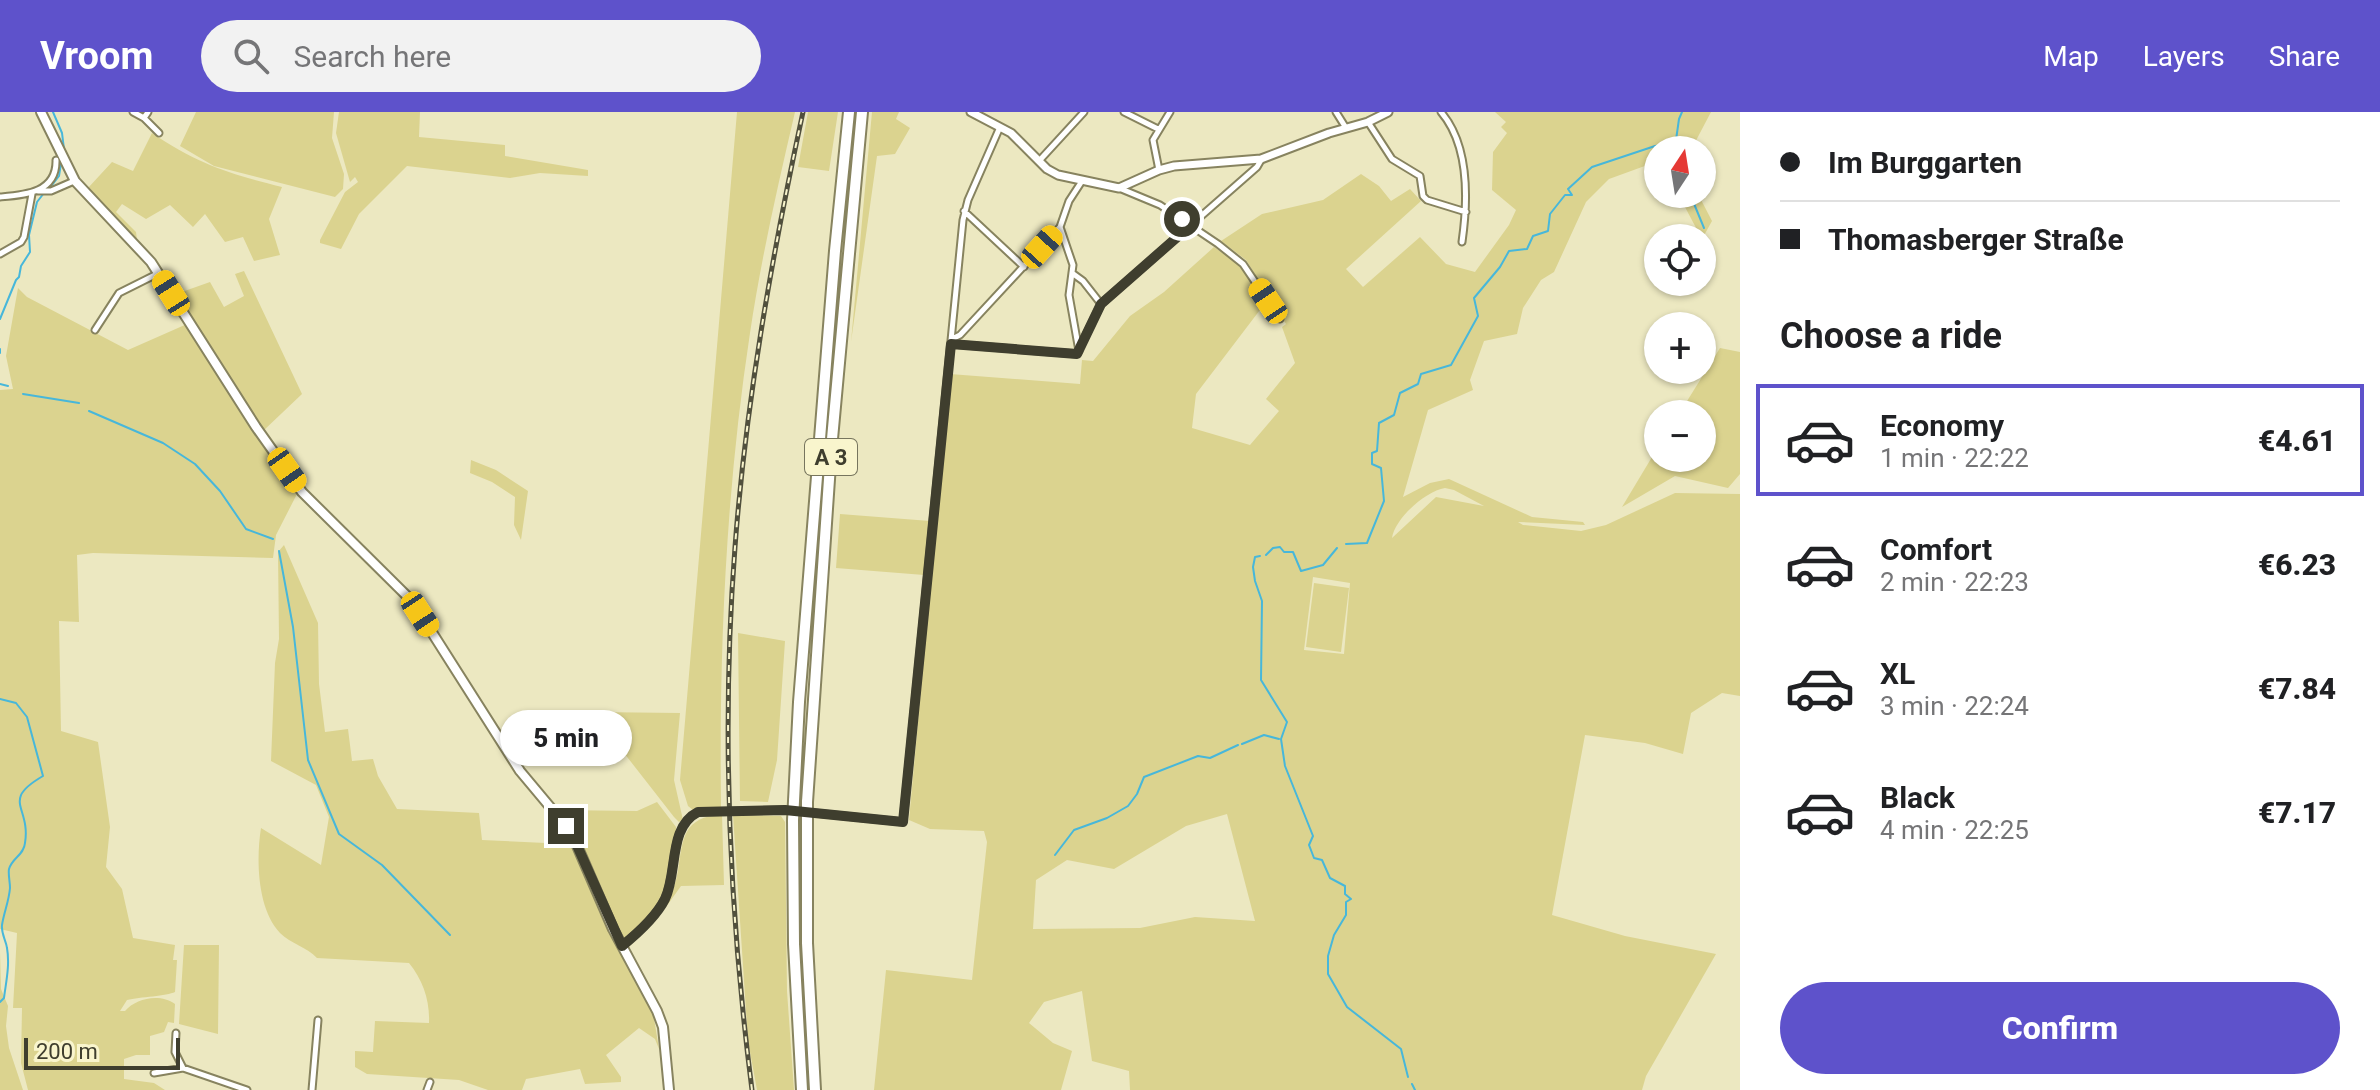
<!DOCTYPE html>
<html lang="en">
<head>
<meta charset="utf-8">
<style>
	:root { --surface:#fff; --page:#f2f2f2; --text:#202124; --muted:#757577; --line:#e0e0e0; --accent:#5e52cb }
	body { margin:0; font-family:Roboto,sans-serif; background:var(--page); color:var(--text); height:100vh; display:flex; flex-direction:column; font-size:30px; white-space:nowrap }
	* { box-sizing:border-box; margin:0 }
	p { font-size:26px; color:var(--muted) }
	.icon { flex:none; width:44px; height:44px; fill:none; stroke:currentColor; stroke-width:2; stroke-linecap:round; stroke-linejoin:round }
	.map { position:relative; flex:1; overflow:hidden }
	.details { display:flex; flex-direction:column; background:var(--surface); width:640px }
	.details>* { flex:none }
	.guide { display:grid; align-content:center; height:176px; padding:0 40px; background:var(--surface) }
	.needle { width:52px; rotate:12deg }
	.controls { position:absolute; left:1644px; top:24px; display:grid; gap:16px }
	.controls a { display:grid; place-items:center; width:72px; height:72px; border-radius:50%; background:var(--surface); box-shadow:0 2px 6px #0004; font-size:40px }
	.scale { position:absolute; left:24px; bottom:20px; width:156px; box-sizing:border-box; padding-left:8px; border:4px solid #3f3e2e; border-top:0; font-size:22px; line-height:28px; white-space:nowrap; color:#3f3e2e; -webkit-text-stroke:6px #f9f5cd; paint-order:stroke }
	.end { position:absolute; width:36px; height:36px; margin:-18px; border:10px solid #3f3e2e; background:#fff; box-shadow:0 0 0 4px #fff }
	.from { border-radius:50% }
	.bubble { position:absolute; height:56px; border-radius:28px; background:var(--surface); box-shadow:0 2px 6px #0004; font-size:26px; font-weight:800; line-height:56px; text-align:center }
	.car { position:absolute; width:24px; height:48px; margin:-24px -12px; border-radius:10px; box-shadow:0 0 6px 2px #0007; background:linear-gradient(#f5c518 24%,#345 0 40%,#f5c518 0 76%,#345 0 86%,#f5c518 0) }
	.guide b { display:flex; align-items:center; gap:28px; height:76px; font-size:30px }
	.guide b+b { border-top:2px solid var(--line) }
	.guide i { width:20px; height:20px; background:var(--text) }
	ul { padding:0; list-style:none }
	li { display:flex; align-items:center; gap:24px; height:112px; margin:0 16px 12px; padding:0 24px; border:4px solid transparent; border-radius:0px }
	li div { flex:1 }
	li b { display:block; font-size:30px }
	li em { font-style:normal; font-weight:800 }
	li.current { border-color:var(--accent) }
	li>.icon { width:72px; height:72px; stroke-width:1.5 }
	h2 { padding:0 40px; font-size:36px; line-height:96px }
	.button { display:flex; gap:16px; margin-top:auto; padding:16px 40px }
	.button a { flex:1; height:92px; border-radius:48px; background:var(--accent); color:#fff; font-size:32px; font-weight:800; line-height:92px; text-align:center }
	header { display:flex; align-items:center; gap:48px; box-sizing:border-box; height:112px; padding:0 40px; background:var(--accent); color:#fff }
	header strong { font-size:38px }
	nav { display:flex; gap:44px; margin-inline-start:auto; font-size:28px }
	.search { width:560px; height:72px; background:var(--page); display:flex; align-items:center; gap:20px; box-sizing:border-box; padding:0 28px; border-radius:44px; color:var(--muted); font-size:30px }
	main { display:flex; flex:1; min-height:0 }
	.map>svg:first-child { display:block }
</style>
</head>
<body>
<header>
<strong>Vroom</strong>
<div class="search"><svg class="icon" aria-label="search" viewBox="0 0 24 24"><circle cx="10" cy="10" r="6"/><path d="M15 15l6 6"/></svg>Search here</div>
<nav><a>Map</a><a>Layers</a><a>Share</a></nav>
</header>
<main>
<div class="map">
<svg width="1740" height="978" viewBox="0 0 1740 978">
	<rect width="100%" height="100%" fill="#ece8c1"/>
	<path fill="#dbd38f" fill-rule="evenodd" d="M196,0H334L332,26L344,62L343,77L335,85L214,54L180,34Z
		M339,0H420L419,25L505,33V44L588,58V64L540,61L510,66L407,54L359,102L341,137L320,131V128L345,80L358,70L355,65L350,70L336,21Z
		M737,0H795C778,73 761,147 750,221C726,378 719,536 721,695L693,698L688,694L680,668Z
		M808,0H838L829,59L798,55Z
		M872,0H899L896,7L910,16L895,42L877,44L851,230Z
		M1495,0H1711L1691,38H1658V52L1653,51L1609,67L1586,90L1554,160L1541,168L1523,196L1517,222L1484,229L1470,268L1473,278L1428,298L1403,385L1430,371L1449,367L1532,405L1583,410L1585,413L1518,410L1523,413L1581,419L1606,413L1675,381L1740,382V584L1722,581L1691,601L1683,642L1645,631L1585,623L1552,803L1625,824L1716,842L1646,964L1642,978H1130L1129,959L1092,949L1082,879L1044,890L1029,911L1053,931L1072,939L1061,978H874L886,858L972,868L987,730L984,719L930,717L909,708L950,262L1080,272L1082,248L1093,249L1130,204L1164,180L1214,135L1241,154L1266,190L1196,282L1192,316L1250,333L1279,299L1266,287L1295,251L1282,215L1286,212L1246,148L1221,129L1262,102L1323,88L1361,62L1379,74L1391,89L1410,77L1421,89L1346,157L1363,175L1420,125L1446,152L1475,160L1509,113L1516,98L1492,78L1493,40L1507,21L1501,15L1506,10ZM1445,376L1454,378L1484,394L1436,385L1392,426C1395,406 1426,379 1445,376ZM1313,465L1350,471L1344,542L1304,538ZM1227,702L1255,809L1195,805L1140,816L1033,817L1036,768L1067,748L1114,757L1186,714Z
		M152,21C198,52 229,62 282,75L269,107L280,143L254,149L243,125L225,130L205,102L193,115L170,93L146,107L122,92L116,100L136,120L137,128L96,88L88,76L112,50L133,59Z
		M1678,82H1698L1712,109L1702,127Z
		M244,159L302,282L262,320L177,186L179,181L210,170L224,195L244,184L235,162Z
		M18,176L27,185L128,238L187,212L298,380L276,423L273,446L93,441L77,443L79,510L59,509L61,619L98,630L110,715L106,755L122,777L133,826L175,833L173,848H177L175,880C167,884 140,885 127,888L120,899H125C136,886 160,881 175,892L174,911L168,910L164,920L150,924V943H136L124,947V967L154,971L165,978H28L21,951L22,896H13L17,821L0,817V278L13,277L6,244Z
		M1720,236L1740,240V362L1728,376L1675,364L1622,395L1658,335V346H1702V302H1679Z
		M471,348L496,358L528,379L521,428L514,413L515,385L492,370L470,361Z
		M840,402L930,409L924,463L836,456Z
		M284,433L318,511L319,572L325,620L348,617L352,649L373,647L378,664L397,697L479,701L482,728L567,732L544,698L547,695L567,721L653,900L659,937L655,927L639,916L606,943L621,965V970L585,972L580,957L526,967L522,978H488L459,968L367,962L355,955V939L373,940L375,909L429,911C430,889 423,868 409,851L317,846C307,835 291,832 280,821C257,797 256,747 261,716L321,753L329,705L316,673L271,649L275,551L279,527L278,440Z
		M1314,471L1349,476L1341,540L1306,535Z
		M738,521L785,529L777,648L768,690L740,689Z
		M592,600L680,601L674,668L683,708L679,710L674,705Z
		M657,690L676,715C677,726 673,736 672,746C666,785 654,800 626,826L620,825L558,698L637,699Z
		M722,702L724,773L681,774L666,795C671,783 676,771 678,759C683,725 683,706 722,702Z
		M733,703L781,704L785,710L787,879L794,978H757L748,929Z
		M184,833H219L218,922L179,912Z
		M0,840L1,877L8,894L6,914L9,936L23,978H0Z"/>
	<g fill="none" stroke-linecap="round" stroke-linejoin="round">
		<path stroke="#47b7da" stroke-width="2" d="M53,0L62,21L64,37
			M49,77L59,64L61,51
			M1690,82L1704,116
			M0,207L16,168L19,165L21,154L30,140L29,123L37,90L44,81
			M0,237V241
			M0,272L8,274
			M23,282L79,291
			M89,299L163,331L195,352L220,379L246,417L273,427
			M1346,432L1367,431L1384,389L1381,356L1372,352V341L1377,339L1379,311L1394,303L1400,281L1418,272L1421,262L1451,253L1478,204L1474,186L1500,155L1509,139L1527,137L1533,124L1548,119L1550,102L1565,83H1572L1568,77L1592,55L1655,34L1672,32L1676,28L1679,7L1682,0
			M279,439L293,515L308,648L339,722L382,753L450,823
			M1266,443L1273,436L1280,435L1284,440H1293L1301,459L1323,453L1337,436
			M1260,444L1255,445L1253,455L1255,469L1262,489L1261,568L1287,610L1281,627L1285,654L1313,724L1309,733L1314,746L1322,748L1330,766L1345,774V782L1351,787L1346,790V803L1334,823L1328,844V862L1347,895L1401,937L1408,965
			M0,587L16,591L27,605L43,664C0,689 31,694 25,731C24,743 12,746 9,757C8,762 10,770 10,776C9,789 4,800 2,813C1,822 6,828 7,836C10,853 6,870 4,886L0,890
			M1242,632L1264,623L1279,627
			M1055,743L1074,718L1107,706L1128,694L1137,682L1144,665L1198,644L1210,646L1238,633
			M1412,972L1415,978"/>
		<defs>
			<path id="minor" d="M133,0L144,6L148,0
				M1124,0L1158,17
				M1336,0L1346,16
				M1441,0C1470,34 1468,88 1462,130
				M144,6L159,21
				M1368,10L1392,47L1420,64L1423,84L1427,88L1466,100
				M1039,49L1084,0
				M1159,58L1153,28L1170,0
				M1119,76L1160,93L1218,132L1243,152L1280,207
				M38,79H51L74,69
				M0,85C24,83 57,81 56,48
				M964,99L1024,155
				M0,142L21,130L24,125L32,82
				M1072,161L1083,169L1101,192
				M95,218L119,181L159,161
				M952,227L960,223L1060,115L1069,89L1082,69
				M951,232L1077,242L1079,239L1069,183L1073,153L1060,115
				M1079,237L1101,192L1257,55L1261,48
				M622,833C638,821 656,804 665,786C678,759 668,715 698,700L785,698L903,710L963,108L968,88L1000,15
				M176,921L175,940L183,956L247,978
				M154,961L183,956
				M312,978L318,908
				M427,978L430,970"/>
			<path id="tertiary" d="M971,0L1011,21L1047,57L1058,63L1119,76L1159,58L1174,54L1261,47L1329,21L1368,10L1388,0"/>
			<path id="secondary" d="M41,0L75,69L151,150L256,315L302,380L412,489L520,659L566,714L575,729L613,817L657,899L663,915L669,978"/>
			<path id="motorway" d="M794,689L799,590L835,139L849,0
				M807,690L831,338L862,0
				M793,708L794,832L802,978
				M807,710V831L815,978"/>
		</defs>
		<use href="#minor" stroke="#87835f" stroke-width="9"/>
		<use href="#tertiary" stroke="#87835f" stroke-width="11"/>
		<use href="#secondary" stroke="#87835f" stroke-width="12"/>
		<use href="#motorway" stroke="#87835f" stroke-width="14"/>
		<use href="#minor" stroke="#fff" stroke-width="5"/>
		<use href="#tertiary" stroke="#fff" stroke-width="7"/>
		<use href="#secondary" stroke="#fff" stroke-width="8"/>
		<use href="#motorway" stroke="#fff" stroke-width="10"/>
		<defs>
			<path id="rail" d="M752,978C729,798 721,616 735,435C746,289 772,144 803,0"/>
		</defs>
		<use href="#rail" stroke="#51503d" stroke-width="5"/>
		<use href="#rail" stroke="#f9f5cd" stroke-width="2" stroke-dasharray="6" stroke-linecap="butt"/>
		<defs>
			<path id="motorway-bridge" d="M793,708L794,689
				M807,710V690"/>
		</defs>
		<use href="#motorway-bridge" stroke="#87835f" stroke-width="14" stroke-linecap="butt"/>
		<use href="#motorway-bridge" stroke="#fff" stroke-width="10"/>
	</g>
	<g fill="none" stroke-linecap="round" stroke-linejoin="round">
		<path stroke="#3f3e2e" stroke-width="10" d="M566,714L575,729L622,834C638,821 656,805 665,787C678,760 668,715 698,700L785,698L903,710L951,232L1077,242L1101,192L1191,113L1182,107"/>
	</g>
	<g text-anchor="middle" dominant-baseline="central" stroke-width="8" stroke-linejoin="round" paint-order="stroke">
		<rect fill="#f9f5cd" stroke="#77755e" stroke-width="2" x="805" y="327" width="52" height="36" rx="6"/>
		<g font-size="22" font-weight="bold" fill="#3f3e2e">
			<text x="831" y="345">A 3</text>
		</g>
	</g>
</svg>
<div class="controls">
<a><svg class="needle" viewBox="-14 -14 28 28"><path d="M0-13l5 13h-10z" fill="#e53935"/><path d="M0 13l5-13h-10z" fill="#757577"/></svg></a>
<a><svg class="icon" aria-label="locate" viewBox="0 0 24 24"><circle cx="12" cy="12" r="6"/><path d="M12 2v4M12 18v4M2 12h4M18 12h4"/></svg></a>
<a>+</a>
<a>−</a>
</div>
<div class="scale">200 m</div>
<i class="end from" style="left:1182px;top:107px"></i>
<i class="end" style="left:566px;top:714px"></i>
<div class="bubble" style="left:500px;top:598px;width:132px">5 min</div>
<i class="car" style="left:1042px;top:135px;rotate:42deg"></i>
<i class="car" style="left:171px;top:181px;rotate:328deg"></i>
<i class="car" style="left:1268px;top:189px;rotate:326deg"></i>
<i class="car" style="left:287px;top:358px;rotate:145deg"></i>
<i class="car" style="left:420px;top:502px;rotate:147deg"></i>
</div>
<section class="details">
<div class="guide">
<b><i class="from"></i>Im Burggarten</b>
<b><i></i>Thomasberger Straße</b>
</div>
<h2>Choose a ride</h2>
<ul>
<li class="current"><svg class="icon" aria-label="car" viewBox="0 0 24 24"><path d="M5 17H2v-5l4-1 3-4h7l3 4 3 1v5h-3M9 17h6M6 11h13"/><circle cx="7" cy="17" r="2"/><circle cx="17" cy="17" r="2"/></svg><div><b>Economy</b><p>1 min · 22:22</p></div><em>€4.61</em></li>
<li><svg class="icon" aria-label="car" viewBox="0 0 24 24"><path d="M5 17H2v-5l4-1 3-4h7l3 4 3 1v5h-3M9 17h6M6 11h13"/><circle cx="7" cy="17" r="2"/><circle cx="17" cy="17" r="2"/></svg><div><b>Comfort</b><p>2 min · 22:23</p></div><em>€6.23</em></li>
<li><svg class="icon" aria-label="car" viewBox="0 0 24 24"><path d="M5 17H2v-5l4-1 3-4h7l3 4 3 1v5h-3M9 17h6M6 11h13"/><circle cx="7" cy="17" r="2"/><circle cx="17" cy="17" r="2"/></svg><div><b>XL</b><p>3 min · 22:24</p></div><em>€7.84</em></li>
<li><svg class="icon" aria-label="car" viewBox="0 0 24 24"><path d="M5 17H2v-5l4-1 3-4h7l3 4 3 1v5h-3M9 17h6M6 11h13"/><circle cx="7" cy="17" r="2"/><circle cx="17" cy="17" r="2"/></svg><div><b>Black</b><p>4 min · 22:25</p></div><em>€7.17</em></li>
</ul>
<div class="button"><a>Confirm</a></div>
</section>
</main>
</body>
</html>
